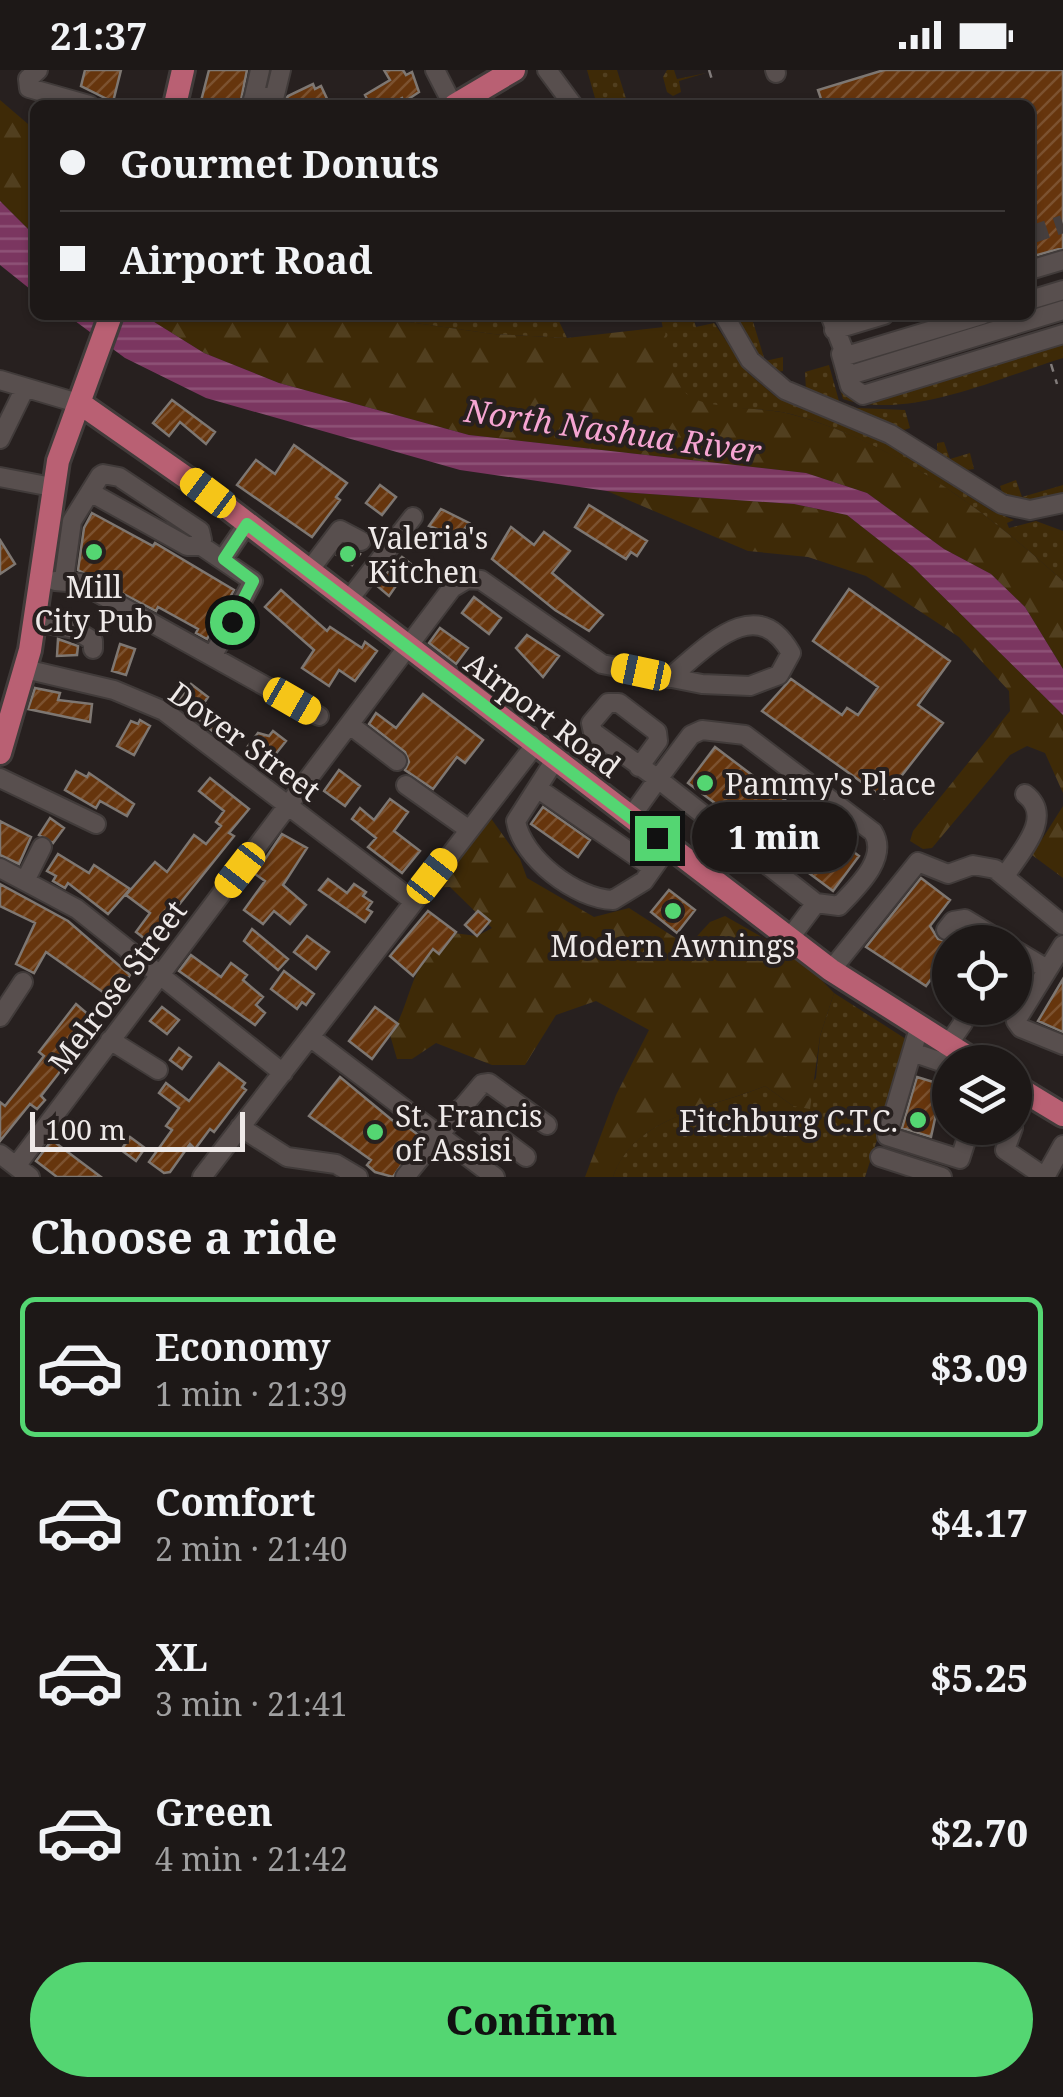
<!DOCTYPE html>
<html lang="en">
<head>
<meta charset="utf-8">
<style>
	:root { --surface:#1d1817; --page:#252120; --text:#f1f3f6; --muted:#a0a0a1; --line:#3b3736; --accent:#54d672 }
	body { margin:0; font-family:"Noto Serif",serif; background:var(--page); color:var(--text); height:100vh; display:flex; flex-direction:column; font-size:38px; white-space:nowrap }
	* { box-sizing:border-box; margin:0 }
	p { font-size:32px; color:var(--muted) }
	.icon { flex:none; width:55px; height:55px; fill:none; stroke:currentColor; stroke-width:2; stroke-linecap:round; stroke-linejoin:round }
	.map { position:relative; height:1107px; overflow:hidden }
	.drawer { display:flex; flex-direction:column; background:var(--surface); flex:1 }
	.drawer>* { flex:none }
	.top-card { position:absolute; left:30px; top:30px; width:1005px; height:220px; border-radius:15px; box-shadow:0 2px 8px #0004,0 0 0 2px var(--line); display:grid; align-content:center; height:220px; padding:0 30px; background:var(--surface) }
	.fabs { position:absolute; left:932px; top:855px; display:grid; gap:20px }
	.fabs a { display:grid; place-items:center; width:100px; height:100px; border-radius:50%; background:var(--surface); box-shadow:0 2px 8px #0004,0 0 0 2px var(--line); font-size:50px }
	.scale { position:absolute; left:30px; bottom:25px; width:215px; box-sizing:border-box; padding-left:10px; border:5px solid #eee9e8; border-top:0; font-size:28px; line-height:35px; white-space:nowrap; color:#eee9e8; -webkit-text-stroke:8px #27201f; paint-order:stroke }
	.end { position:absolute; width:45px; height:45px; margin:-22px; border:12px solid #54d672; background:#111; box-shadow:0 0 0 5px #111 }
	.from { border-radius:50% }
	.bubble { position:absolute; height:70px; border-radius:35px; background:var(--surface); box-shadow:0 2px 8px #0004,0 0 0 2px var(--line); font-size:32px; font-weight:800; line-height:70px; text-align:center }
	.car { position:absolute; width:30px; height:60px; margin:-30px -15px; border-radius:12px; box-shadow:0 0 8px 2px #0007; background:linear-gradient(#f5c518 24%,#345 0 40%,#f5c518 0 76%,#345 0 86%,#f5c518 0) }
	.top-card b { display:flex; align-items:center; gap:35px; height:95px; font-size:38px }
	.top-card b+b { border-top:2px solid var(--line) }
	.top-card i { width:25px; height:25px; background:var(--text) }
	ul { padding:0; list-style:none }
	li { display:flex; align-items:center; gap:30px; height:140px; margin:0 20px 15px; padding:0 10px; border:5px solid transparent; border-radius:15px }
	li div { flex:1 }
	li b { display:block; font-size:38px }
	li em { font-style:normal; font-weight:800 }
	li.active { border-color:var(--accent) }
	li>.icon { width:90px; height:90px; stroke-width:1.5 }
	h2 { padding:0 30px; font-size:45px; line-height:120px }
	.button { display:flex; gap:20px; margin-top:auto; padding:20px 30px }
	.button a { flex:1; height:115px; border-radius:60px; background:var(--accent); color:#111; font-size:40px; font-weight:800; line-height:115px; text-align:center }
	.status { display:flex; justify-content:space-between; align-items:center; height:70px; padding:0 50px; background:var(--surface); direction:ltr }
	.status svg { height:28px; fill:currentColor }
	.map>svg:first-child { display:block }
</style>
</head>
<body>
<div class="status"><b>21:37</b><svg viewBox="0 0 49 12"><path d="M0 12V9h3v3zM5 12V6h3v6zM10 12V3h3v9zM15 12V0h3v12zM26 1h20v11H26zM47 4h2v5h-2z"/></svg></div>
<div class="map">
<svg width="1063" height="1107" viewBox="0 0 1063 1107">
	<defs>
		<pattern id="green-dots" width="8" height="8" patternUnits="userSpaceOnUse" patternTransform="scale(2.5)"><rect width="8" height="8" fill="#3e2a07"/><path d="M2 2h.1M6 6h.1" fill="none" stroke="#513f1f" stroke-width="1.8" stroke-linecap="round"/></pattern>
		<pattern id="forest-firs" width="22" height="20" patternUnits="userSpaceOnUse" patternTransform="scale(2.5)"><rect width="22" height="20" fill="#3e2a07"/><path d="M5 1l3.5 6h-7zM16 11l3.5 6h-7z" fill="#513f1f"/></pattern>
		<pattern id="water-rules" width="6" height="5" patternUnits="userSpaceOnUse" patternTransform="scale(2.5)"><rect width="6" height="5" fill="#7b3660"/><path d="M0 2.5h6" fill="none" stroke="#8e5377"/></pattern>
		<pattern id="building-hatch" width="6" height="6" patternUnits="userSpaceOnUse" patternTransform="scale(2.5)"><rect width="6" height="6" fill="#66350d"/><path d="M-1 1l2-2M0 6l6-6M5 7l2-2" fill="none" stroke="#7c5230"/></pattern>
	</defs>
	<rect width="100%" height="100%" fill="#27201f"/>
	<path fill="url(#green-dots)" d="M587,0H617L628,35H597Z
		M667,0H674L677,9L706,3L679,11L681,22L673,26L667,22L663,7Z
		M359,245H556L567,268L493,264Z
		M660,245H692L696,257L714,253L748,303L775,326L884,372L992,441L1014,450L1007,453L1009,458L1036,451L1063,461V511C985,440 895,373 791,344C761,336 721,342 693,329C670,318 666,267 660,245Z
		M735,245H751L765,291L783,287V301L776,302L753,279Z
		M1063,268V288C998,308 909,351 843,329L832,294L843,323L859,329Z
		M829,295L839,331L857,338L905,340L910,358L904,360L806,320L805,302Z
		M944,372L950,389L970,383L974,399L967,400L937,382V373Z
		M1016,410L1022,427L1063,415V422C1040,429 1024,434 1002,422L1000,416Z
		M834,923L909,971L865,1107H613C634,1045 710,1039 765,1016L793,1036L816,1008L820,966Z"/>
	<path fill="url(#forest-firs)" d="M0,30L35,60V166L0,131Z
		M143,245H359L493,264L567,268L664,257C669,278 672,316 691,327C713,340 764,337 790,344C893,371 985,440 1063,511V599L1025,537L991,504L944,479L867,423L806,403L469,365L279,313L204,283Z
		M607,421L794,434L847,445L912,496L1063,645V723L1045,683L1027,676L1010,685L932,778L923,779L910,771L913,761L1010,641L1009,621L959,567L866,506L808,487L748,481Z
		M1063,736V808L1032,785Z
		M490,747L520,789L527,808L594,847L629,838L688,876L710,852L725,846L802,890L834,923L820,966L810,1039L793,1036L765,1016C709,1039 635,1045 613,1107H585L616,1025L649,960L596,931L556,945L525,995H492L436,973L412,989H397L390,965C407,942 408,913 425,889L401,871L415,858L477,866L492,858L450,817L437,818L431,806Z"/>
	<path fill="url(#water-rules)" d="M0,131L35,166V223L0,195Z
		M67,245H143L204,283L279,313L469,365L806,403L867,423L944,479L991,504L1025,537L1063,599V645L912,496L847,445L794,434L607,421L460,400L206,328L125,288Z"/>
	<path fill="url(#building-hatch)" stroke="#7e7772" stroke-width="2.5" d="M85,0H121L113,32L81,16Z
		M209,0H247L240,35H200Z
		M384,0H403L406,5L412,2L419,22L404,32L402,28L390,35H370L365,25L390,10Z
		M884,0H1063V178L1030,187V35H823L818,20Z
		M313,14L315,19L321,16L330,35H282L288,26Z
		M172,330L215,362L206,374L180,352L169,366L153,353Z
		M294,375L347,413L336,427L340,430L312,467L237,415L256,390L275,404Z
		M380,415L396,427L382,445L366,433Z
		M589,435L647,471L637,486L631,482L626,489L575,457Z
		M441,439L469,453L458,467L429,456Z
		M92,443L153,476L155,473L234,520L207,569L196,563L198,559L158,537L156,541L78,500L84,458Z
		M511,457L534,475L544,462L570,481L552,503L603,545L589,561L555,540L492,489Z
		M0,470L15,494L0,504Z
		M344,476L360,484L352,495L337,485Z
		M402,487L411,494L389,526L376,515Z
		M849,519L950,591L918,635L943,653L884,728L762,641L791,609L842,645L847,638L858,645L878,617L813,571Z
		M281,520L327,561L330,557L362,578L365,572L377,581L355,611L339,600L329,616L302,598L314,580L265,537Z
		M474,527L501,548L489,564L462,543Z
		M440,558L468,578L456,594L429,573Z
		M527,565L559,586L543,607L516,578Z
		M58,569L78,576L77,585L57,586Z
		M120,574L135,579L126,605L112,601Z
		M191,614L208,627L204,633L228,655L218,666L178,631Z
		M35,618L60,623L58,630L92,634L90,652L28,639Z
		M423,624L483,670L465,693L457,687L433,719L405,700L409,692L405,682L369,654L376,643L396,658Z
		M140,650L150,656L134,685L117,676L131,651L138,654Z
		M273,661L286,671L274,686L265,678L256,689L245,680L258,663L269,666Z
		M715,677L859,786L833,821L688,713Z
		M339,700L360,716L345,736L324,721Z
		M76,701L87,707L89,703L134,734L127,746L100,731L96,738L65,720Z
		M210,708L249,739L229,763L234,766L149,872L136,862L150,843L126,825L155,792L167,802L194,765L206,774L221,756L216,752L224,741L199,721Z
		M390,729L408,742L394,761L420,781L402,803L368,777L376,768L352,749L360,738L374,750Z
		M543,737L590,770L578,787L531,754Z
		M50,748L64,758L53,773L39,765Z
		M0,751L31,767L19,794L0,785Z
		M282,764L307,778L283,815L306,835L290,854L274,841L263,854L244,840L265,811L255,804Z
		M58,784L89,803L94,795L130,819L108,844L68,813L65,818L53,811L56,806L47,801Z
		M921,808L950,830L930,856L938,869L950,872V904L940,897L926,916L866,877Z
		M328,809L347,823L354,814L366,822L363,826L372,832L367,839L372,842L365,852L319,820Z
		M0,814L68,851L130,905L114,930L46,882L34,903L16,894L35,853L0,836Z
		M669,820L695,840L677,863L651,842Z
		M428,841L456,862L439,884L433,879L413,906L390,886Z
		M478,841L490,851L477,866L465,855Z
		M252,859L288,889L278,900L244,871Z
		M307,866L329,882L316,899L294,882Z
		M191,885L221,907L231,893L247,905L243,910L263,927L256,935L265,943L255,955L179,901Z
		M284,901L314,924L306,935L302,932L297,939L271,919Z
		M1063,909V962L1038,951Z
		M76,934L98,953L41,1026L45,1030L37,1039L30,1034L0,1071V1032L5,1036L24,1012L44,986L39,982Z
		M162,937L179,950L167,964L150,951Z
		M375,937L398,954L372,989L349,971Z
		M179,978L191,987L182,999L170,990Z
		M219,993L245,1013L242,1017L246,1020L214,1062L210,1059L195,1079L190,1074L170,1102L164,1103L149,1092L172,1060L166,1056L179,1038L159,1023L166,1013L189,1031Z
		M340,1007L398,1055L401,1052L421,1067L393,1107L375,1102L367,1095L371,1090L309,1046Z
		M917,1007L950,1017L945,1037L938,1035L931,1067L902,1058Z
		M130,1067L145,1078L136,1091L121,1080Z
		M52,1070L61,1077L101,1107H57L36,1091Z"/>
	<g fill="none" stroke-linecap="round" stroke-linejoin="round">
		<path stroke="#453e3d" stroke-width="18" stroke-dasharray="18 9" stroke-linecap="butt" d="M1030,165L1063,154"/>
		<defs>
			<path id="minor" d="M38,0L28,9L29,18L89,35
				M435,0L453,35
				M547,0L573,35
				M775,0L776,3
				M253,29L275,25L281,0
				M252,35L260,0
				M1030,200L1063,190
				M1030,230L1063,220
				M724,245L750,290L785,320L890,364L1002,434L1030,440L1063,433
				M830,245L846,286L982,245
				M834,260L884,245
				M841,284L850,316L863,325L1063,264
				M847,306L1063,240
				M0,310L81,334
				M0,369L25,318
				M0,407L52,417
				M200,475L253,511L213,585
				M223,489L247,454
				M308,502L340,460L361,471
				M64,509L72,451L100,406L103,404L119,407L200,461L202,470L197,476H187L90,422
				M55,511L80,513L319,646
				M347,532L413,447
				M34,552L74,559L93,571V579
				M25,599L114,620L164,641L412,830
				M350,655L397,691
				M555,690L516,751C522,788 576,829 613,830L644,811L668,777
				M639,697L658,671L657,662L619,633H608L591,653L593,662L658,709L691,665L702,660L745,665L873,762C889,788 857,817 839,836L816,833
				M0,708L96,754
				M406,715L468,759
				M537,718L653,798
				M630,748L658,709L816,833L789,869
				M0,798L77,839L283,1003
				M1005,806C1020,782 1055,747 1025,724
				M26,809L42,777
				M946,860L953,851L965,849L1003,872
				M1063,875L1016,951L1021,958L1063,975
				M1015,880L1047,899
				M831,900L918,792L948,804L973,795L995,799L1063,855
				M0,947L23,912
				M919,958L887,1066L960,1089L970,1058
				M310,967L439,1065L405,1107
				M110,970L158,1000
				M947,976L963,953L964,938
				M912,982L950,995
				M461,1038L526,1087
				M240,1057L287,1087L336,1094L358,1107
				M1013,1058L1005,1080L1045,1107
				M0,1084L30,1107
				M880,1087L942,1107
				M16,1096L452,518L467,509L481,510L602,594L702,614L750,616L779,605L791,583C756,521 706,578 669,608
				M202,1107L535,675
				M495,1107L439,1065L482,1014L489,1013L547,1055
				M1045,1107L1063,1075"/>
			<path id="major" d="M175,35L183,0
				M455,35L514,0
				M81,334L208,423L831,900L976,992
				M0,683L30,580L58,391L111,245
				M1015,1016L1063,1045"/>
		</defs>
		<use href="#minor" stroke="#413b3a" stroke-width="22"/>
		<use href="#major" stroke="#413b3a" stroke-width="28"/>
		<path stroke="#817b7a" stroke-width="2.5" stroke-dasharray="8 8" stroke-linecap="butt" d="M709,0L713,13
			M1051,294L1057,314"/>
		<use href="#minor" stroke="#584f4e" stroke-width="18"/>
		<use href="#major" stroke="#b96073" stroke-width="22"/>
	</g>
	<g fill="none" stroke-linecap="round" stroke-linejoin="round">
		<path stroke="#54d672" stroke-width="12" d="M232,552L253,511L224,489L247,454L657,768"/>
	</g>
	<g fill="#54d672" stroke="#27201f" stroke-width="4">
		<circle cx="94" cy="482" r="10"/>
		<circle cx="348" cy="484" r="10"/>
		<circle cx="705" cy="713" r="10"/>
		<circle cx="673" cy="841" r="10"/>
		<circle cx="918" cy="1050" r="10"/>
		<circle cx="375" cy="1062" r="10"/>
	</g>
	<g text-anchor="middle" dominant-baseline="central" stroke-width="8" stroke-linejoin="round" paint-order="stroke">
		<g font-size="30" fill="#eee9e8" stroke="#27201f" text-anchor="start">
			<text x="368" y="467">Valeria's<tspan x="368" dy="34">Kitchen</tspan></text>
			<text x="94" y="516" text-anchor="middle">Mill<tspan x="94" dy="34">City Pub</tspan></text>
			<text x="725" y="713">Pammy's Place</text>
			<text x="673" y="875" text-anchor="middle">Modern Awnings</text>
			<text x="395" y="1045">St. Francis<tspan x="395" dy="34">of Assisi</tspan></text>
			<text x="898" y="1050" text-anchor="end">Fitchburg C.T.C.</text>
		</g>
		<g font-size="30" fill="#eee9e8" stroke="#27201f">
			<text transform="translate(543 644) rotate(37)">Airport Road</text>
			<text transform="translate(245 671) rotate(36)">Dover Street</text>
			<text transform="translate(117 916) rotate(-53)">Melrose Street</text>
		</g>
		<g font-size="32" font-style="italic" fill="#f6a5d2" stroke="#27201f">
			<text transform="translate(613 360) rotate(8)">North Nashua River</text>
		</g>
	</g>
</svg>
<div class="fabs">
<a><svg class="icon" aria-label="locate" viewBox="0 0 24 24"><circle cx="12" cy="12" r="6"/><path d="M12 2v4M12 18v4M2 12h4M18 12h4"/></svg></a>
<a><svg class="icon" aria-label="layers" viewBox="0 0 24 24"><path d="M12 4l9 5-9 5-9-5zM3 14l9 5 9-5"/></svg></a>
</div>
<div class="scale">100 m</div>
<i class="end from" style="left:232px;top:552px"></i>
<i class="end" style="left:657px;top:768px"></i>
<div class="bubble" style="left:692px;top:732px;width:165px">1 min</div>
<i class="car" style="left:208px;top:423px;rotate:307deg"></i>
<i class="car" style="left:641px;top:602px;rotate:282deg"></i>
<i class="car" style="left:292px;top:631px;rotate:120deg"></i>
<i class="car" style="left:240px;top:800px;rotate:218deg"></i>
<i class="car" style="left:432px;top:806px;rotate:38deg"></i>
<div class="top-card">
<b><i class="from"></i>Gourmet Donuts</b>
<b><i></i>Airport Road</b>
</div>
</div>
<section class="drawer">
<h2>Choose a ride</h2>
<ul>
<li class="active"><svg class="icon" aria-label="car" viewBox="0 0 24 24"><path d="M5 17H2v-5l4-1 3-4h7l3 4 3 1v5h-3M9 17h6M6 11h13"/><circle cx="7" cy="17" r="2"/><circle cx="17" cy="17" r="2"/></svg><div><b>Economy</b><p>1 min · 21:39</p></div><em>$3.09</em></li>
<li><svg class="icon" aria-label="car" viewBox="0 0 24 24"><path d="M5 17H2v-5l4-1 3-4h7l3 4 3 1v5h-3M9 17h6M6 11h13"/><circle cx="7" cy="17" r="2"/><circle cx="17" cy="17" r="2"/></svg><div><b>Comfort</b><p>2 min · 21:40</p></div><em>$4.17</em></li>
<li><svg class="icon" aria-label="car" viewBox="0 0 24 24"><path d="M5 17H2v-5l4-1 3-4h7l3 4 3 1v5h-3M9 17h6M6 11h13"/><circle cx="7" cy="17" r="2"/><circle cx="17" cy="17" r="2"/></svg><div><b>XL</b><p>3 min · 21:41</p></div><em>$5.25</em></li>
<li><svg class="icon" aria-label="car" viewBox="0 0 24 24"><path d="M5 17H2v-5l4-1 3-4h7l3 4 3 1v5h-3M9 17h6M6 11h13"/><circle cx="7" cy="17" r="2"/><circle cx="17" cy="17" r="2"/></svg><div><b>Green</b><p>4 min · 21:42</p></div><em>$2.70</em></li>
</ul>
<div class="button"><a>Confirm</a></div>
</section>
</body>
</html>
